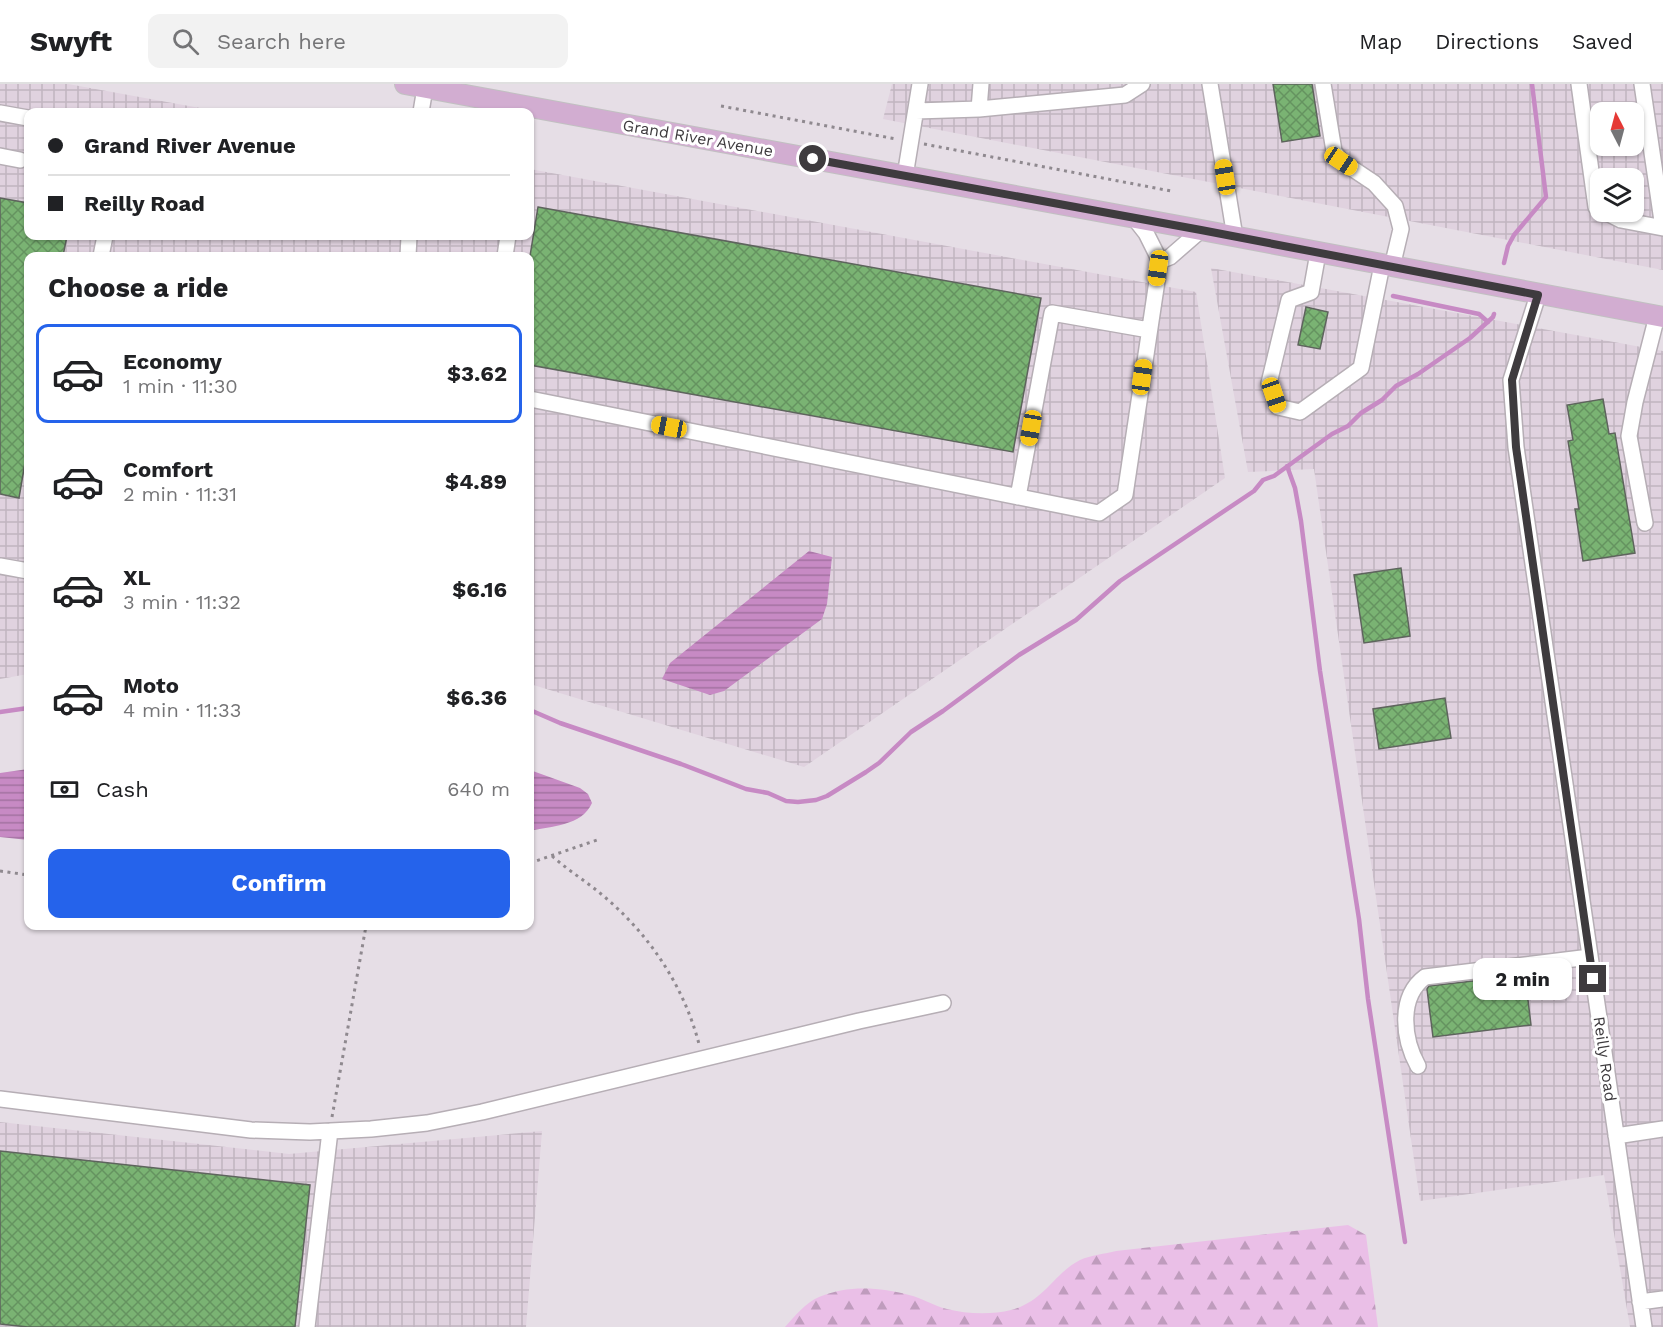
<!DOCTYPE html>
<html lang="en">
<head>
<meta charset="utf-8">
<style>
	:root { --surface:#fff; --page:#f2f2f2; --text:#202124; --muted:#757577; --line:#e0e0e0; --accent:#2563eb }
	body { margin:0; font-family:"Work Sans",sans-serif; background:var(--page); color:var(--text); height:100vh; display:flex; flex-direction:column; font-size:22px; white-space:nowrap }
	* { box-sizing:border-box; margin:0 }
	p { font-size:20px; color:var(--muted) }
	.icon { flex:none; width:33px; height:33px; fill:none; stroke:currentColor; stroke-width:2; stroke-linecap:round; stroke-linejoin:round }
	.map { position:relative; flex:1; overflow:hidden }
	.panel { position:absolute; left:24px; top:168px; width:510px; height:678px; display:flex; flex-direction:column; background:var(--surface); border-radius:12px; box-shadow:0 2px 4px #0004 }
	.panel>* { flex:none }
	.hud { position:absolute; left:24px; top:24px; width:510px; height:132px; border-radius:12px; box-shadow:0 2px 4px #0004; display:grid; align-content:center; height:132px; padding:0 24px; background:var(--surface) }
	.needle { width:39px; rotate:354deg }
	.buttons { position:absolute; left:1590px; top:18px; display:grid; gap:12px }
	.buttons a { display:grid; place-items:center; width:54px; height:54px; border-radius:12px; background:var(--surface); box-shadow:0 2px 4px #0004; font-size:30px }
	.end { position:absolute; width:27px; height:27px; margin:-14px; border:8px solid #3e3b3e; background:#fff; box-shadow:0 0 0 3px #fff }
	.from { border-radius:50% }
	.bubble { position:absolute; height:42px; border-radius:12px; background:var(--surface); box-shadow:0 2px 4px #0004; font-size:20px; font-weight:700; line-height:42px; text-align:center }
	.car { position:absolute; width:18px; height:36px; margin:-18px -9px; border-radius:8px; box-shadow:0 0 4px 2px #0007; background:linear-gradient(#f5c518 24%,#345 0 40%,#f5c518 0 76%,#345 0 86%,#f5c518 0) }
	.hud b { display:flex; align-items:center; gap:21px; height:57px; font-size:22px }
	.hud b+b { border-top:2px solid var(--line) }
	.hud i { width:15px; height:15px; background:var(--text) }
	ul { padding:0; list-style:none }
	li { display:flex; align-items:center; gap:18px; height:99px; margin:0 12px 9px; padding:0 12px; border:3px solid transparent; border-radius:12px }
	li div { flex:1 }
	li b { display:block; font-size:22px }
	li em { font-style:normal; font-weight:700 }
	li.current { border-color:var(--accent) }
	li>.icon { width:54px; height:54px; stroke-width:1.5 }
	h2 { padding:0 24px; font-size:27px; line-height:72px }
	.pay { display:flex; align-items:center; gap:15px; height:66px; padding:0 24px; font-size:22px }
	.pay p { margin-inline-start:auto }
	.primary-button { display:flex; gap:12px; margin-top:auto; padding:12px 24px }
	.primary-button a { flex:1; height:69px; border-radius:12px; background:var(--accent); color:#fff; font-size:24px; font-weight:700; line-height:69px; text-align:center }
	header { display:flex; align-items:center; gap:36px; box-sizing:border-box; height:84px; padding:0 30px; background:var(--surface); border-bottom:2px solid var(--line) }
	header strong { font-size:28px }
	nav { display:flex; gap:33px; margin-inline-start:auto; font-size:21px }
	.search { width:420px; height:54px; background:var(--page); display:flex; align-items:center; gap:15px; box-sizing:border-box; padding:0 21px; border-radius:12px; color:var(--muted); font-size:22px }
	.map>svg:first-child { display:block }
</style>
</head>
<body>
<header>
<strong>Swyft</strong>
<div class="search"><svg class="icon" aria-label="search" viewBox="0 0 24 24"><circle cx="10" cy="10" r="6"/><path d="M15 15l6 6"/></svg>Search here</div>
<nav><a>Map</a><a>Directions</a><a>Saved</a></nav>
</header>
<div class="map">
<svg width="1663" height="1243" viewBox="0 0 1663 1243">
	<defs>
		<pattern id="industrial-grid" width="8" height="8" patternUnits="userSpaceOnUse" patternTransform="scale(1.5)"><rect width="8" height="8" fill="#e0d2df"/><path d="M0 4h8M4 0v8" fill="none" stroke="#c1b5c0"/></pattern>
		<pattern id="forest-firs" width="22" height="20" patternUnits="userSpaceOnUse" patternTransform="scale(1.5)"><rect width="22" height="20" fill="#eabfe7"/><path d="M5 1l3.5 6h-7zM16 11l3.5 6h-7z" fill="#bf9cbd"/></pattern>
		<pattern id="water-rules" width="6" height="5" patternUnits="userSpaceOnUse" patternTransform="scale(1.5)"><rect width="6" height="5" fill="#c78ac4"/><path d="M0 2.5h6" fill="none" stroke="#a372a1"/></pattern>
		<pattern id="building-cross-hatch" width="8" height="8" patternUnits="userSpaceOnUse" patternTransform="scale(1.5)"><rect width="8" height="8" fill="#7ab373"/><path d="M0 0l8 8M0 8l8-8" fill="none" stroke="#659360"/></pattern>
	</defs>
	<rect width="100%" height="100%" fill="#e6dee6"/>
	<path fill="url(#industrial-grid)" fill-rule="evenodd" d="M0,0H68L222,28H28V152H530V85L1196,208L1225,394L804,683L530,600V172H28V590L0,595Z
		M892,0H1663V186L883,35ZM1600,28H1634V62H1600ZM1600,94H1634V128H1600Z
		M1211,184L1663,267V1243H1630L1604,1091L1420,1117L1314,385L1248,388Z
		M0,1038L289,1070L542,1047L526,1243H0Z"/>
	<path fill="url(#forest-firs)" d="M1348,1141L1366,1151L1378,1243H785C795,1232 805,1219 819,1213C847,1201 880,1203 909,1211C922,1214 934,1222 947,1225C966,1230 992,1231 1011,1226C1045,1217 1053,1190 1080,1176C1091,1171 1105,1170 1116,1167Z"/>
	<path fill="url(#water-rules)" d="M809,467L832,473L827,520L822,535L724,607L710,611L662,595L670,579Z
		M28,685V756L0,753V689Z
		M530,686L580,704L588,710L592,719C582,742 551,742 530,747Z"/>
	<g fill="none" stroke-linecap="round" stroke-linejoin="round">
		<path stroke="#c78ac4" stroke-width="4.5" d="M1504,179L1508,162L1514,151L1546,113L1532,0
			M1393,212L1479,230L1488,238
			M1287,382L1295,404L1301,437L1320,587L1359,835L1368,915L1405,1158
			M530,626L560,639L681,680L746,705L768,709L786,717L798,718L816,716L827,712L866,688L879,679L911,648L943,627L1019,571L1076,536L1120,497L1254,407L1263,396L1274,392L1332,350L1348,342L1361,329L1382,316L1396,302L1418,290L1470,254L1493,233L1494,230
			M0,628L28,624"/>
	</g>
	<path fill="url(#building-cross-hatch)" stroke="#5e645d" stroke-width="1.5" d="M1273,0H1312L1320,52L1282,58Z
		M0,114L28,119V152H67L63,172H28V361L19,414L0,410Z
		M538,123L1041,214L1013,368L530,281V172Z
		M1306,223L1328,228L1320,265L1298,261Z
		M1603,315L1609,350L1615,349L1635,469L1583,477L1575,425H1579L1568,357L1573,356L1567,321Z
		M1401,484L1410,552L1364,559L1354,491Z
		M1445,614L1451,654L1379,665L1373,625Z
		M1525,891L1531,941L1433,953L1427,905L1429,902Z
		M0,1067L310,1101L295,1243H28L0,1240Z"/>
	<g fill="none" stroke-linecap="round" stroke-linejoin="round">
		<defs>
			<path id="minor" d="M1210,0L1235,153
				M1323,0L1334,67L1341,77L1374,99L1395,122L1401,145L1392,183
				M1579,0L1596,123L1600,125
				M1642,0L1663,144
				M979,25L981,0
				M916,27L979,25L1125,11L1142,0
				M421,28L425,4
				M0,29L28,34
				M0,72L20,76
				M905,92L920,0
				M1605,128L1621,136L1663,144
				M1318,169L1311,208L1289,216L1269,299L1278,323L1300,328L1361,284L1382,181
				M101,172L105,152
				M408,172L409,152
				M505,172L508,152
				M1160,177L1170,173L1201,146
				M1538,211L1511,296L1516,363L1644,1243
				M530,315L1099,429L1125,411L1160,177L1146,149L1135,135
				M1018,413L1052,229L1149,246
				M1645,439L1629,352L1635,318L1657,232
				M0,482L28,487
				M1418,982C1403,955 1398,913 1425,893L1590,873
				M0,1015L251,1046L310,1048L371,1045L427,1039L482,1028L859,937L943,919
				M1616,1052L1663,1045
				M1640,1218L1663,1215
				M307,1243L330,1047"/>
			<path id="major" d="M405,0L1201,146L1663,233"/>
		</defs>
		<use href="#minor" stroke="#b6aeb5" stroke-width="18"/>
		<use href="#major" stroke="#c1c0c1" stroke-width="22"/>
		<path stroke="#8f898f" stroke-width="3" stroke-dasharray="3 4.5" stroke-linecap="butt" d="M721,22L896,55
			M924,60L1171,107
			M552,772C570,788 589,799 607,815C651,853 684,903 699,960
			M530,779L600,755
			M0,787L28,791
			M332,1033L366,842"/>
		<use href="#minor" stroke="#fff" stroke-width="15"/>
		<use href="#major" stroke="#d2add1" stroke-width="20"/>
	</g>
	<g fill="none" stroke-linecap="round" stroke-linejoin="round">
		<path stroke="#3e3b3e" stroke-width="8" d="M813,75L1201,146L1538,211L1512,296L1516,363L1593,895"/>
	</g>
	<g text-anchor="middle" dominant-baseline="central" stroke-width="6" stroke-linejoin="round" paint-order="stroke">
		<g font-size="16" fill="#3e3b3e" stroke="#fff">
			<text transform="translate(698 54) rotate(10)">Grand River Avenue</text>
			<text transform="translate(1605 975) rotate(82)">Reilly Road</text>
		</g>
	</g>
</svg>
<div class="buttons">
<a><svg class="needle" viewBox="-14 -14 28 28"><path d="M0-13l5 13h-10z" fill="#e53935"/><path d="M0 13l5-13h-10z" fill="#757577"/></svg></a>
<a><svg class="icon" aria-label="layers" viewBox="0 0 24 24"><path d="M12 4l9 5-9 5-9-5zM3 14l9 5 9-5"/></svg></a>
</div>
<i class="end from" style="left:813px;top:75px"></i>
<i class="end" style="left:1593px;top:895px"></i>
<div class="bubble" style="left:1473px;top:874px;width:99px">2 min</div>
<i class="car" style="left:1341px;top:77px;rotate:124deg"></i>
<i class="car" style="left:1225px;top:93px;rotate:351deg"></i>
<i class="car" style="left:1158px;top:184px;rotate:188deg"></i>
<i class="car" style="left:1142px;top:293px;rotate:8deg"></i>
<i class="car" style="left:1274px;top:311px;rotate:161deg"></i>
<i class="car" style="left:669px;top:343px;rotate:281deg"></i>
<i class="car" style="left:1031px;top:344px;rotate:190deg"></i>
<div class="hud">
<b><i class="from"></i>Grand River Avenue</b>
<b><i></i>Reilly Road</b>
</div>
<section class="panel">
<h2>Choose a ride</h2>
<ul>
<li class="current"><svg class="icon" aria-label="car" viewBox="0 0 24 24"><path d="M5 17H2v-5l4-1 3-4h7l3 4 3 1v5h-3M9 17h6M6 11h13"/><circle cx="7" cy="17" r="2"/><circle cx="17" cy="17" r="2"/></svg><div><b>Economy</b><p>1 min · 11:30</p></div><em>$3.62</em></li>
<li><svg class="icon" aria-label="car" viewBox="0 0 24 24"><path d="M5 17H2v-5l4-1 3-4h7l3 4 3 1v5h-3M9 17h6M6 11h13"/><circle cx="7" cy="17" r="2"/><circle cx="17" cy="17" r="2"/></svg><div><b>Comfort</b><p>2 min · 11:31</p></div><em>$4.89</em></li>
<li><svg class="icon" aria-label="car" viewBox="0 0 24 24"><path d="M5 17H2v-5l4-1 3-4h7l3 4 3 1v5h-3M9 17h6M6 11h13"/><circle cx="7" cy="17" r="2"/><circle cx="17" cy="17" r="2"/></svg><div><b>XL</b><p>3 min · 11:32</p></div><em>$6.16</em></li>
<li><svg class="icon" aria-label="car" viewBox="0 0 24 24"><path d="M5 17H2v-5l4-1 3-4h7l3 4 3 1v5h-3M9 17h6M6 11h13"/><circle cx="7" cy="17" r="2"/><circle cx="17" cy="17" r="2"/></svg><div><b>Moto</b><p>4 min · 11:33</p></div><em>$6.36</em></li>
</ul>
<div class="pay"><svg class="icon" aria-label="cash" viewBox="0 0 24 24"><path d="M3 7h18v10H3z"/><circle cx="12" cy="12" r="2"/></svg>Cash<p>640 m</p></div>
<div class="primary-button"><a>Confirm</a></div>
</section>
</div>
</body>
</html>
